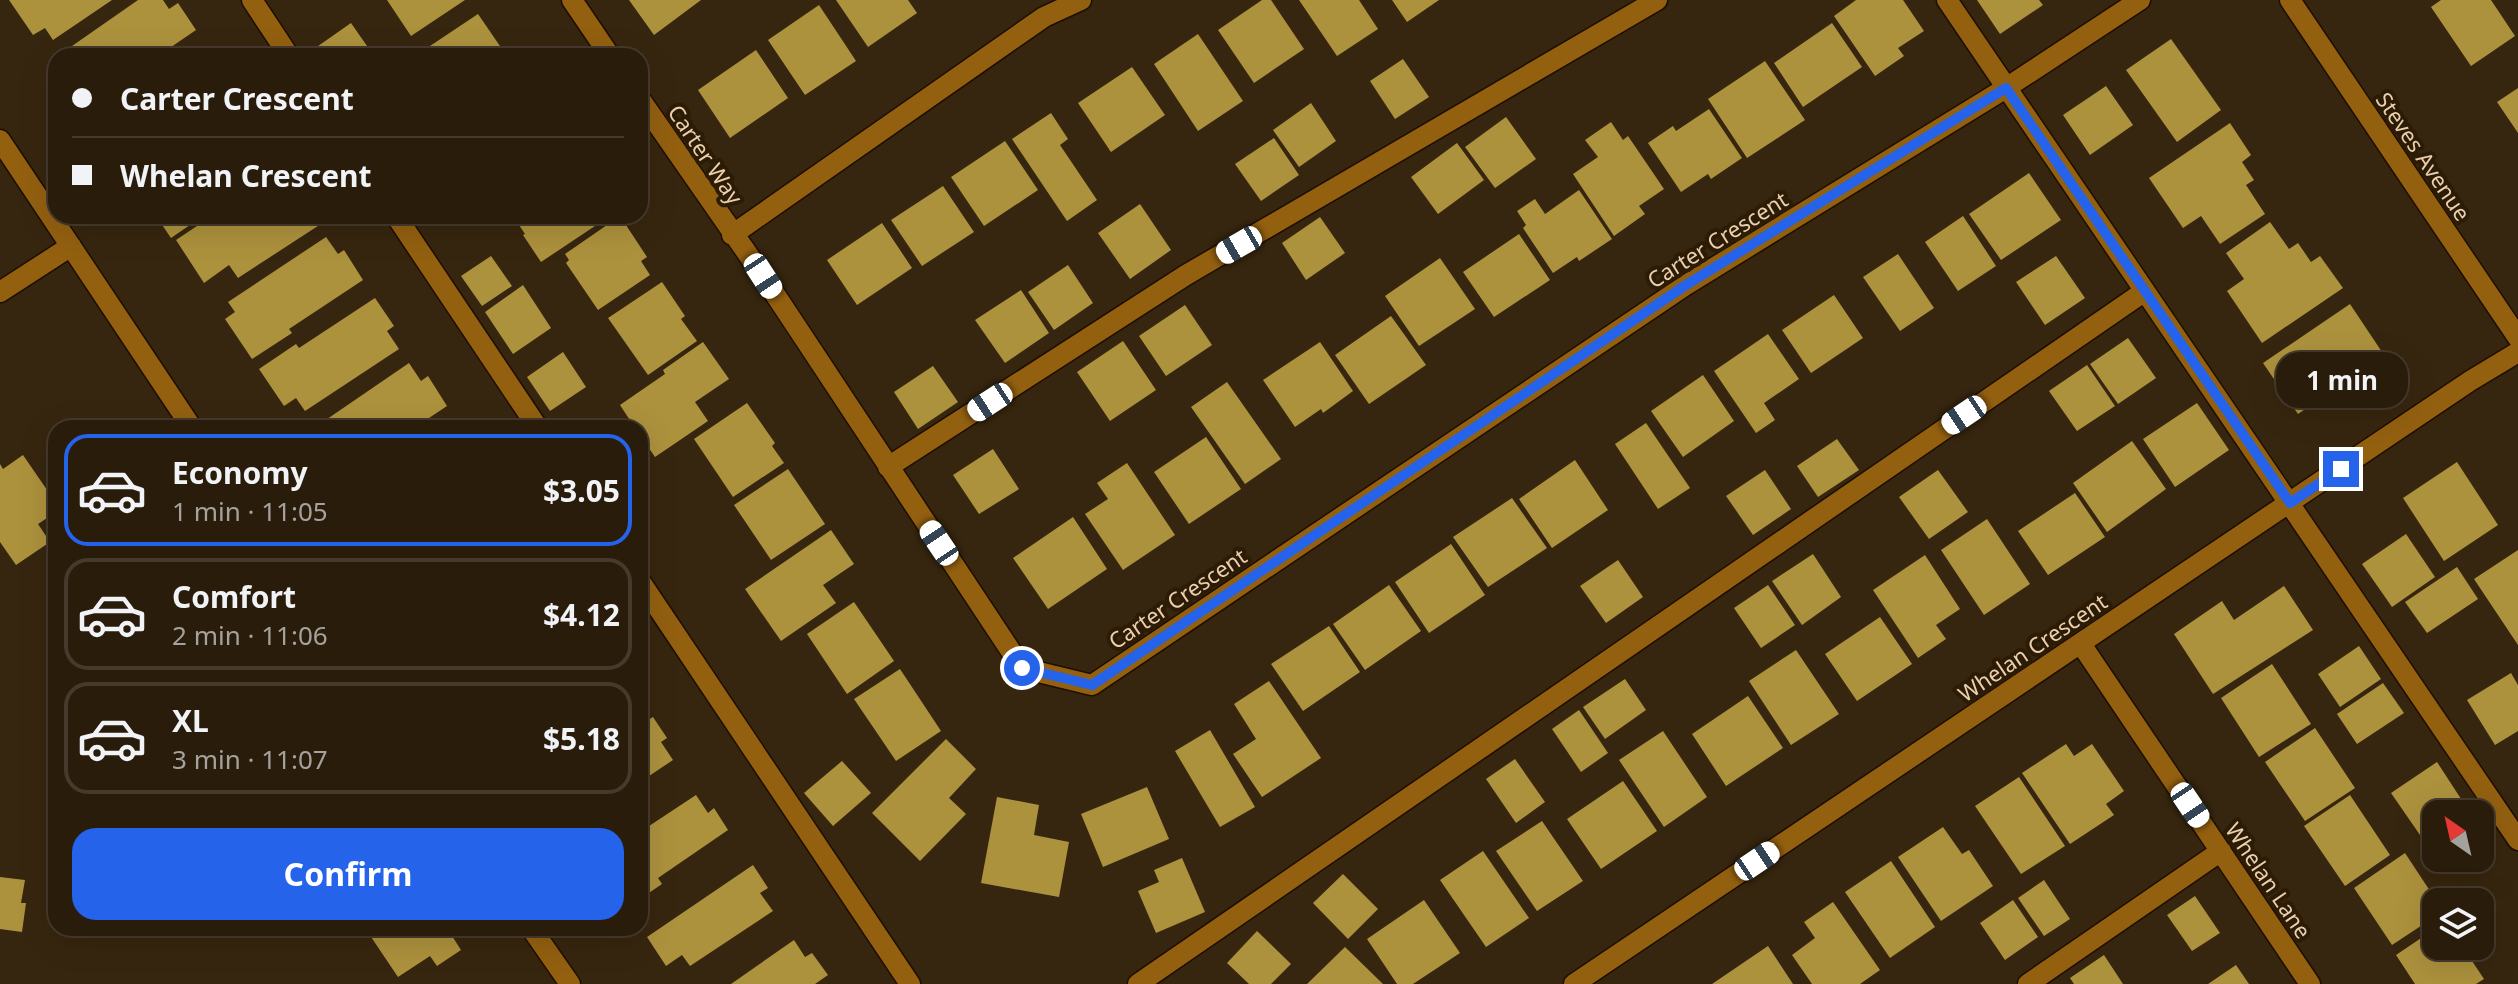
<!DOCTYPE html>
<html lang="en">
<head>
<meta charset="utf-8">
<style>
	:root { --surface:#291c0b; --page:#352919; --text:#f1f3f6; --muted:#a5a19d; --line:#453a2c; --accent:#2563eb }
	body { margin:0; font-family:"Noto Sans",sans-serif; background:var(--page); color:var(--text); height:100vh; display:flex; flex-direction:column; font-size:30px; white-space:nowrap }
	* { box-sizing:border-box; margin:0 }
	p { font-size:26px; color:var(--muted) }
	.icon { flex:none; width:44px; height:44px; fill:none; stroke:currentColor; stroke-width:2; stroke-linecap:round; stroke-linejoin:round }
	.map { position:relative; flex:1; overflow:hidden }
	.sheet { position:absolute; left:48px; top:420px; width:600px; height:516px; display:flex; flex-direction:column; background:var(--surface); border-radius:24px; box-shadow:0 8px 32px #0002,0 0 0 2px var(--line) }
	.sheet>* { flex:none }
	.guide { position:absolute; left:48px; top:48px; width:600px; height:176px; border-radius:24px; box-shadow:0 8px 32px #0002,0 0 0 2px var(--line); display:grid; align-content:center; height:176px; padding:0 24px; background:var(--surface) }
	.needle { width:52px; rotate:326deg }
	.fabs { position:absolute; left:2422px; top:800px; display:grid; gap:16px }
	.fabs a { display:grid; place-items:center; width:72px; height:72px; border-radius:16px; background:var(--surface); box-shadow:0 8px 32px #0002,0 0 0 2px var(--line); font-size:40px }
	.end { position:absolute; width:36px; height:36px; margin:-18px; border:10px solid #2563eb; background:#fff; box-shadow:0 0 0 4px #fff }
	.from { border-radius:50% }
	.bubble { position:absolute; height:56px; border-radius:24px; background:var(--surface); box-shadow:0 8px 32px #0002,0 0 0 2px var(--line); font-size:26px; font-weight:700; line-height:56px; text-align:center }
	.car { position:absolute; width:24px; height:48px; margin:-24px -12px; border-radius:10px; box-shadow:0 0 6px 2px #0007; background:linear-gradient(#fff 24%,#345 0 40%,#fff 0 76%,#345 0 86%,#fff 0) }
	.guide b { display:flex; align-items:center; gap:28px; height:76px; font-size:30px }
	.guide b+b { border-top:2px solid var(--line) }
	.guide i { width:20px; height:20px; background:var(--text) }
	ul { padding:14px 0 0; list-style:none }
	li { display:flex; align-items:center; gap:24px; height:112px; margin:0 16px 12px; padding:0 8px; border:4px solid var(--line); border-radius:24px }
	li div { flex:1 }
	li b { display:block; font-size:30px }
	li em { font-style:normal; font-weight:700 }
	li.current { border-color:var(--accent) }
	li>.icon { width:72px; height:72px; stroke-width:1.5 }
	.primary-button { display:flex; gap:16px; margin-top:auto; padding:16px 24px }
	.primary-button a { flex:1; height:92px; border-radius:24px; background:var(--accent); color:#fff; font-size:32px; font-weight:700; line-height:92px; text-align:center }
	.map>svg:first-child { display:block }
</style>
</head>
<body>
<div class="map">
<svg width="2518" height="984" viewBox="0 0 2518 984">
	<rect width="100%" height="100%" fill="#37260f"/>
	<path fill="#ad923d" d="M9,0H112L53,40L45,28L33,35Z
		M138,0H163L169,9L178,3L196,30L158,56H64L62,53Z
		M387,0H465L411,36Z
		M629,0H701L654,35Z
		M836,0H908L917,13L868,47Z
		M1262,0H1271L1304,49L1254,83L1218,30Z
		M1299,0H1359L1378,29L1337,56Z
		M1392,0H1439L1407,22Z
		M1856,0H1903L1924,31L1898,48L1904,56L1875,76L1834,16Z
		M1977,0H2039L2043,5L2000,34Z
		M2441,0H2491L2515,36L2471,66L2431,7Z
		M819,5L856,61L805,95L768,40Z
		M478,14L502,49L492,56H428L424,50Z
		M351,23L374,56H315L311,51Z
		M1832,23L1862,67L1803,107L1774,63Z
		M1198,34L1243,101L1198,131L1154,64Z
		M2171,39L2221,110L2177,142L2126,70Z
		M756,50L788,98L730,138L698,90Z
		M1403,59L1429,97L1395,119L1370,81Z
		M1765,61L1805,120L1747,158L1708,99Z
		M1132,67L1165,115L1111,152L1078,103Z
		M2106,86L2133,125L2090,155L2063,115Z
		M2518,88V133L2497,102Z
		M1311,103L1336,141L1299,167L1273,130Z
		M1709,109L1742,158L1711,179L1708,174L1681,192L1648,143L1673,126L1676,131Z
		M1051,113L1068,139L1060,145L1097,200L1067,221L1012,139Z
		M1506,117L1536,159L1495,188L1465,147Z
		M1611,122L1623,140L1628,136L1664,189L1639,206L1645,214L1614,236L1573,174L1598,157L1585,140Z
		M2230,123L2251,155L2242,162L2254,180L2246,185L2265,214L2220,244L2201,216L2183,228L2149,178Z
		M1274,138L1299,175L1261,201L1235,164Z
		M1005,141L1038,190L984,226L951,177Z
		M1457,143L1484,180L1438,214L1411,177Z
		M2029,173L2061,220L2001,260L1969,214Z
		M943,186L974,232L922,266L891,220Z
		M1579,190L1612,239L1579,261L1577,257L1553,273L1523,228L1526,225L1517,211L1535,199L1545,214Z
		M1140,204L1171,250L1130,279L1098,233Z
		M156,216H203L171,238Z
		M212,216H222L224,220L230,216H320L324,222L238,278L229,265L204,283L176,240Z
		M513,216H610L541,262L523,235L525,234Z
		M620,216L647,257L641,261L650,275L598,310L566,263L569,260L565,254Z
		M1963,216L1996,266L1958,291L1925,242Z
		M1320,217L1345,253L1306,280L1282,243Z
		M2270,222L2289,249L2298,243L2311,262L2320,256L2343,288L2262,343L2227,291L2244,279L2226,253Z
		M882,223L912,268L857,305L827,260Z
		M1519,234L1550,280L1494,317L1463,272Z
		M326,237L338,254L344,250L363,280L289,329L292,333L252,359L225,319L235,312L228,302Z
		M1898,254L1934,308L1900,331L1863,277Z
		M491,256L512,286L482,306L461,276Z
		M2056,256L2085,298L2045,325L2016,282Z
		M1440,258L1475,309L1419,346L1385,296Z
		M1068,265L1093,303L1054,330L1028,292Z
		M662,282L685,316L681,319L697,341L648,375L608,318Z
		M523,285L551,328L513,354L485,312Z
		M1021,290L1049,333L1005,363L975,320Z
		M1834,295L1863,338L1811,373L1782,330Z
		M375,298L394,326L387,331L399,349L305,411L296,398L284,406L259,369L296,344L299,348Z
		M2350,304L2384,355L2298,414L2263,363Z
		M1185,305L1212,345L1166,376L1139,336Z
		M1391,316L1426,365L1369,404L1335,355Z
		M1768,334L1799,379L1764,403L1775,420L1756,433L1714,371Z
		M2128,338L2156,378L2118,404L2090,364Z
		M1123,341L1156,390L1110,421L1077,372Z
		M703,342L729,379L695,402L708,421L655,457L640,435V428H635L620,405L665,374L663,370Z
		M1320,342L1353,391L1323,413L1321,409L1295,427L1263,380Z
		M563,352L586,387L550,411L527,377Z
		M409,363L421,381L428,376L447,406L414,428H314Z
		M2087,365L2115,406L2077,431L2049,391Z
		M933,366L958,402L918,429L894,392Z
		M1703,375L1734,421L1683,457L1651,411Z
		M1227,382L1281,459L1245,484L1191,407Z
		M747,403L775,443L772,446L784,463L733,497L694,439Z
		M2197,403L2229,450L2175,487L2143,439Z
		M1646,423L1690,488L1658,509L1615,444Z
		M1206,437L1241,489L1189,524L1154,472Z
		M1837,439L1859,470L1818,497L1797,466Z
		M2132,441L2166,489L2107,532L2073,483Z
		M993,449L1019,489L979,514L953,475Z
		M23,455L56,503V512L38,524L50,542L16,565L0,542V464L3,469Z
		M1575,460L1608,510L1552,548L1519,499Z
		M2457,462L2498,525L2444,561L2403,498Z
		M1127,463L1175,535L1123,570L1085,514L1108,499L1097,483Z
		M788,469L825,524L771,560L734,505Z
		M1765,470L1791,509L1753,535L1726,496Z
		M1938,470L1968,512L1929,539L1899,497Z
		M2075,493L2105,537L2048,575L2018,531Z
		M1512,498L1547,548L1488,587L1453,537Z
		M1073,517L1107,569L1048,609L1013,558Z
		M1987,519L2030,584L1984,615L1941,550Z
		M831,530L854,564L823,585L836,603L781,641L745,589Z
		M2406,534L2435,577L2392,607L2362,564Z
		M1451,544L1485,595L1429,633L1395,582Z
		M2518,550V645L2474,579Z
		M1813,554L1841,597L1802,625L1772,581Z
		M1925,555L1960,609L1936,625L1946,639L1918,658L1873,590Z
		M1618,560L1643,597L1606,623L1580,586Z
		M2457,567L2478,599L2427,633L2405,602Z
		M1389,585L1421,631L1365,670L1333,624Z
		M1768,585L1795,625L1761,648L1734,608Z
		M2284,586L2313,630L2213,694L2174,634L2222,601L2234,620Z
		M854,602L894,661L847,694L807,634Z
		M1880,617L1912,664L1857,701L1825,654Z
		M1329,626L1360,672L1303,711L1271,664Z
		M2359,646L2381,679L2340,707L2318,674Z
		M1796,650L1839,714L1791,745L1749,681Z
		M2272,664L2311,724L2259,757L2221,698Z
		M900,669L941,731L896,761L854,699Z
		M2511,673L2518,685V731L2495,745L2467,700Z
		M1625,679L1646,710L1605,739L1583,707Z
		M1269,681L1321,758L1262,797L1233,754L1256,739L1234,704Z
		M2383,683L2404,713L2357,744L2337,714Z
		M1748,696L1783,748L1726,786L1692,734Z
		M1579,710L1608,753L1581,772L1552,729Z
		M653,717L667,738L661,742L673,760L640,782V725Z
		M2315,728L2355,788L2305,821L2265,762Z
		M1210,730L1255,807L1220,827L1175,751Z
		M1663,731L1707,797L1664,827L1619,760Z
		M946,739L976,769L949,798L966,814L920,861L872,813Z
		M2066,744L2074,756L2092,744L2124,791L2106,804L2114,815L2070,844L2022,773Z
		M1515,759L1545,802L1516,823L1486,779Z
		M842,761L871,793L833,826L804,793Z
		M2437,762L2465,805L2452,814H2436V824L2420,835L2391,793Z
		M2019,777L2065,846L2021,874L1975,806Z
		M1623,781L1657,831L1601,869L1567,819Z
		M1147,787L1169,839L1103,867L1081,814Z
		M696,795L708,813L714,808L728,830L658,878L662,884L640,899V832Z
		M2350,795L2390,855L2345,886L2304,826Z
		M997,797L1039,805L1034,835L1069,842L1059,897L981,883Z
		M1542,821L1583,881L1537,911L1496,851Z
		M1943,827L1962,854L1969,850L1993,886L1941,921L1898,857Z
		M1483,851L1529,918L1486,947L1440,880Z
		M2405,853L2436,900V916L2392,945L2354,888Z
		M1182,858L1205,912L1156,933L1138,891L1159,882L1154,870Z
		M1891,861L1935,927L1890,958L1845,892Z
		M753,865L768,888L760,893L773,911L690,966L682,955L666,966L647,937Z
		M1343,874L1378,909L1348,939L1313,903Z
		M0,877L25,880L21,903H26L22,932L0,929Z
		M2044,880L2070,919L2044,936L2018,898Z
		M2195,896L2220,933L2192,951L2167,915Z
		M1424,900L1460,953L1413,984H1397L1367,939Z
		M2013,900L2038,937L2005,960L1980,923Z
		M1833,902L1880,970L1860,984H1812L1792,955L1815,938L1804,922Z
		M365,928H447L461,950L437,966L430,956L398,977Z
		M2436,928V946H2462L2484,979L2476,984H2415L2396,955Z
		M1257,931L1291,964L1271,984H1249L1227,963Z
		M794,940L805,957L812,953L828,975L815,984H731Z
		M1768,946L1793,984H1712Z
		M1345,947L1383,984H1307Z
		M2104,955L2123,984H2074L2070,978Z
		M2236,965L2249,984H2208Z"/>
	<g fill="none" stroke-linecap="round" stroke-linejoin="round">
		<defs>
			<path id="minor" d="M252,0L289,56
				M572,0L610,56
				M1947,0L2518,840
				M2290,0L2518,338
				M640,99L763,276L1022,668L1092,685L1686,285L2006,88L2140,0
				M0,140L192,428
				M396,216L538,428
				M732,235L1044,17L1081,0
				M0,292L71,246
				M888,467L1186,275L1657,0
				M640,581L910,984
				M2081,644L2310,984
				M531,928L570,984
				M1138,984L2145,291
				M1574,984L2470,381L2518,352
				M2028,984L2221,851"/>
		</defs>
		<use href="#minor" stroke="#1e0e00" stroke-width="23"/>
		<use href="#minor" stroke="#936010" stroke-width="20"/>
	</g>
	<g fill="none" stroke-linecap="round" stroke-linejoin="round">
		<path stroke="#2563eb" stroke-width="10" d="M1022,668L1092,685L1686,285L2006,88L2290,503L2341,469"/>
	</g>
	<g text-anchor="middle" dominant-baseline="central" stroke-width="8" stroke-linejoin="round" paint-order="stroke">
		<g font-size="22" fill="#ebcfae" stroke="#2c1c06">
			<text transform="translate(706 154) rotate(56)">Carter Way</text>
			<text transform="translate(2424 156) rotate(56)">Steves Avenue</text>
			<text transform="translate(1717 239) rotate(-32)">Carter Crescent</text>
			<text transform="translate(1177 598) rotate(-34)">Carter Crescent</text>
			<text transform="translate(2032 647) rotate(-34)">Whelan Crescent</text>
			<text transform="translate(2269 880) rotate(56)">Whelan Lane</text>
		</g>
	</g>
</svg>
<div class="fabs">
<a><svg class="needle" viewBox="-14 -14 28 28"><path d="M0-13l5 13h-10z" fill="#e53935"/><path d="M0 13l5-13h-10z" fill="#a5a19d"/></svg></a>
<a><svg class="icon" aria-label="layers" viewBox="0 0 24 24"><path d="M12 4l9 5-9 5-9-5zM3 14l9 5 9-5"/></svg></a>
</div>
<i class="end from" style="left:1022px;top:668px"></i>
<i class="end" style="left:2341px;top:469px"></i>
<div class="bubble" style="left:2276px;top:352px;width:132px">1 min</div>
<i class="car" style="left:1239px;top:245px;rotate:240deg"></i>
<i class="car" style="left:763px;top:276px;rotate:147deg"></i>
<i class="car" style="left:990px;top:402px;rotate:237deg"></i>
<i class="car" style="left:1964px;top:415px;rotate:236deg"></i>
<i class="car" style="left:939px;top:543px;rotate:326deg"></i>
<i class="car" style="left:2190px;top:805px;rotate:146deg"></i>
<i class="car" style="left:1757px;top:861px;rotate:56deg"></i>
<div class="guide">
<b><i class="from"></i>Carter Crescent</b>
<b><i></i>Whelan Crescent</b>
</div>
<section class="sheet">
<ul>
<li class="current"><svg class="icon" aria-label="car" viewBox="0 0 24 24"><path d="M5 17H2v-5l4-1 3-4h7l3 4 3 1v5h-3M9 17h6M6 11h13"/><circle cx="7" cy="17" r="2"/><circle cx="17" cy="17" r="2"/></svg><div><b>Economy</b><p>1 min · 11:05</p></div><em>$3.05</em></li>
<li><svg class="icon" aria-label="car" viewBox="0 0 24 24"><path d="M5 17H2v-5l4-1 3-4h7l3 4 3 1v5h-3M9 17h6M6 11h13"/><circle cx="7" cy="17" r="2"/><circle cx="17" cy="17" r="2"/></svg><div><b>Comfort</b><p>2 min · 11:06</p></div><em>$4.12</em></li>
<li><svg class="icon" aria-label="car" viewBox="0 0 24 24"><path d="M5 17H2v-5l4-1 3-4h7l3 4 3 1v5h-3M9 17h6M6 11h13"/><circle cx="7" cy="17" r="2"/><circle cx="17" cy="17" r="2"/></svg><div><b>XL</b><p>3 min · 11:07</p></div><em>$5.18</em></li>
</ul>
<div class="primary-button"><a>Confirm</a></div>
</section>
</div>
</body>
</html>
